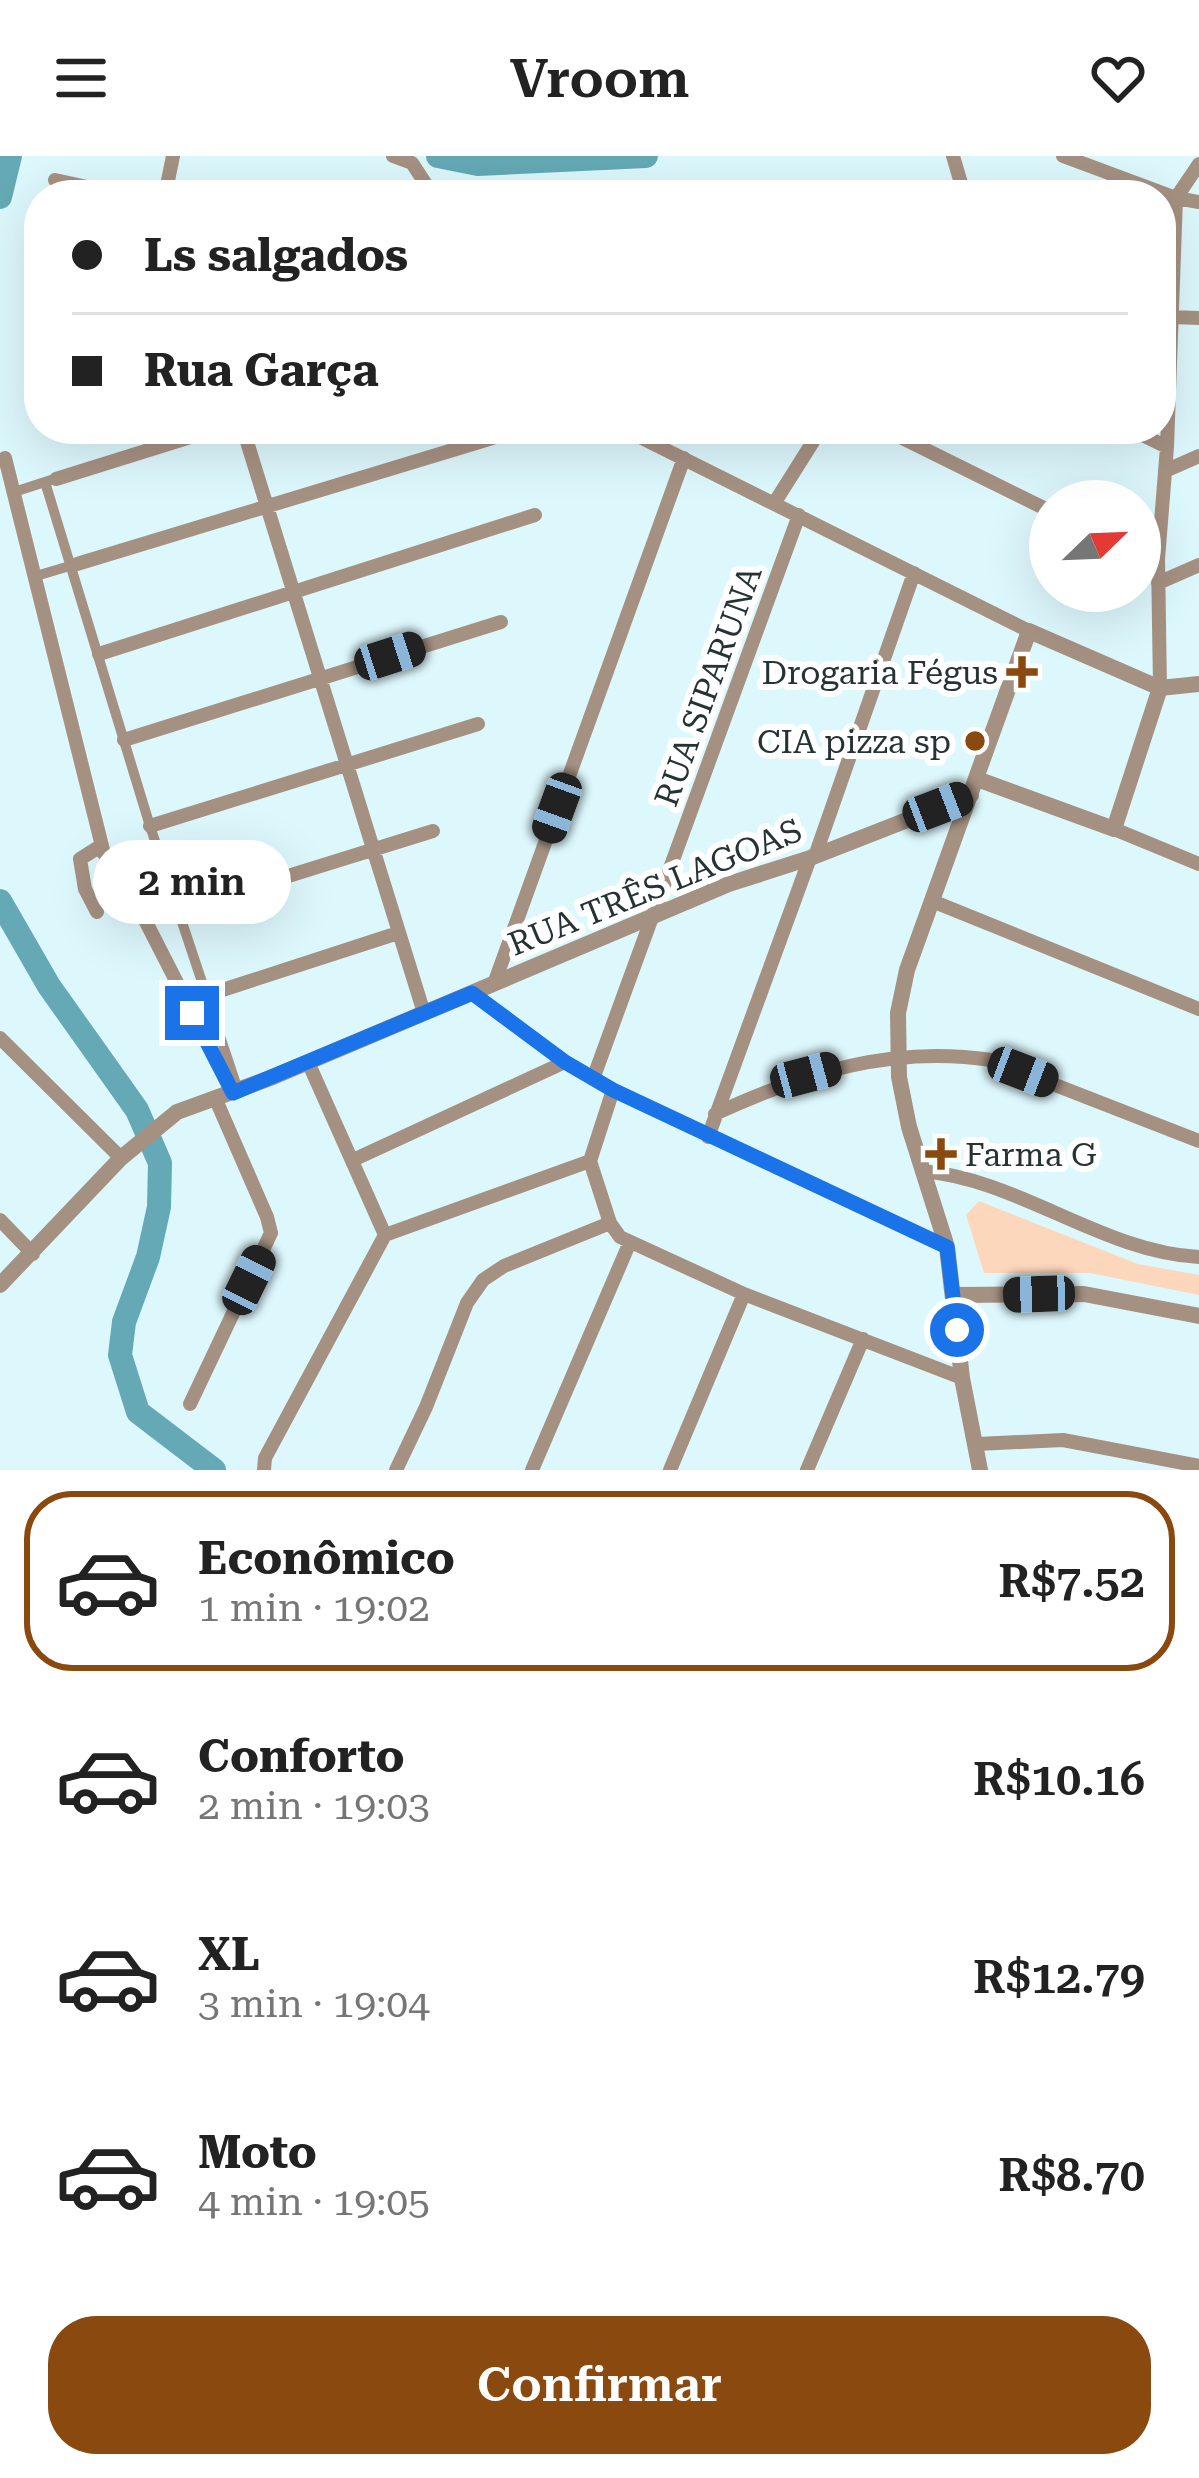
<!DOCTYPE html>
<html lang="pt">
<head>
<meta charset="utf-8">
<style>
	:root { --surface:#fff; --page:#f2f2f2; --text:#222; --muted:#767676; --line:#e0e0e0; --accent:#89490f }
	body { margin:0; font-family:"Roboto Serif",serif; background:var(--page); color:var(--text); height:100vh; display:flex; flex-direction:column; font-size:45px; white-space:nowrap }
	* { box-sizing:border-box; margin:0 }
	p { font-size:39px; color:var(--muted) }
	.icon { flex:none; width:66px; height:66px; fill:none; stroke:currentColor; stroke-width:2; stroke-linecap:round; stroke-linejoin:round }
	.map { position:relative; height:1314px; overflow:hidden }
	.details { display:flex; flex-direction:column; background:var(--surface); flex:1 }
	.details>* { flex:none }
	.hud { position:absolute; left:24px; top:24px; width:1152px; height:264px; border-radius:48px; box-shadow:0 12px 48px #0002; display:grid; align-content:center; height:264px; padding:0 48px; background:var(--surface) }
	.needle { width:78px; rotate:67deg }
	.controls { position:absolute; left:1029px; top:324px; display:grid; gap:24px }
	.controls a { display:grid; place-items:center; width:132px; height:132px; border-radius:50%; background:var(--surface); box-shadow:0 12px 48px #0002; font-size:60px }
	.end { position:absolute; width:54px; height:54px; margin:-27px; border:15px solid #1a73e8; background:#fff; box-shadow:0 0 0 6px #fff }
	.from { border-radius:50% }
	.bubble { position:absolute; height:84px; border-radius:42px; background:var(--surface); box-shadow:0 12px 48px #0002; font-size:39px; font-weight:600; line-height:84px; text-align:center }
	.car { position:absolute; width:36px; height:72px; margin:-36px -18px; border-radius:15px; box-shadow:0 0 9px 3px #0007; background:linear-gradient(#222 24%,#8ab4d8 0 40%,#222 0 76%,#8ab4d8 0 86%,#222 0) }
	.hud b { display:flex; align-items:center; gap:42px; height:114px; font-size:45px }
	.hud b+b { border-top:3px solid var(--line) }
	.hud i { width:30px; height:30px; background:var(--text) }
	ul { padding:21px 0 0; list-style:none }
	li { display:flex; align-items:center; gap:36px; height:180px; margin:0 24px 18px; padding:0 24px; border:6px solid transparent; border-radius:48px }
	li div { flex:1 }
	li b { display:block; font-size:45px }
	li em { font-style:normal; font-weight:600 }
	li.current { border-color:var(--accent) }
	li>.icon { width:108px; height:108px; stroke-width:1.5 }
	.cta { display:flex; gap:24px; margin-top:auto; padding:24px 48px }
	.cta a { flex:1; height:138px; border-radius:48px; background:var(--accent); color:#fff; font-size:48px; font-weight:600; line-height:138px; text-align:center }
	header { display:flex; justify-content:space-between; align-items:center; height:156px; padding:0 48px; background:var(--surface); font-size:54px; font-weight:600 }
	.map>svg:first-child { display:block }
</style>
</head>
<body>
<header><svg class="icon" aria-label="menu" viewBox="0 0 24 24"><path d="M4 6h16M4 12h16M4 18h16"/></svg>Vroom<svg class="icon" aria-label="heart" viewBox="0 0 24 24"><path d="M12 20l-8-8c-3-5 5-10 8-4 3-6 11-1 8 4z"/></svg></header>
<div class="map">
<svg width="1199" height="1314" viewBox="0 0 1199 1314">
	<rect width="100%" height="100%" fill="#ddf8fd"/>
	<path fill="#fdd7bc" d="M979,1045L1138,1108L1199,1119V1139L1090,1117H984L966,1059Z"/>
	<g fill="none" stroke-linecap="round" stroke-linejoin="round">
		<path stroke="#64a9b5" stroke-width="24" d="M438,0L478,8L646,0
			M0,41L10,0
			M0,745L49,830L137,954L160,1007L159,1051L148,1101L124,1166L120,1199L138,1256L214,1314"/>
		<path stroke="#a59182" stroke-width="10" d="M45,326L150,670L238,934
			M14,336L51,324
			M36,420L73,409"/>
		<path stroke="#a59182" stroke-width="14" d="M393,0L412,7L433,39
			M953,0L963,34L969,39
			M1063,0L1176,42L1199,46
			M55,24L124,39
			M165,39L173,0
			M710,39L963,34
			M1172,161L1199,162
			M34,235L39,234
			M243,273L424,857
			M624,273L1029,475
			M884,273L1050,355
			M1130,273L1167,291
			M5,302L103,694
			M1165,315L1199,300
			M56,323L216,273
			M775,346L821,273
			M77,408L499,280
			M1158,427L1199,409
			M99,498L535,359
			M1160,532L1158,403L1167,291L1176,42L1199,8
			M124,584L501,466
			M150,670L478,568
			M1114,673L1199,708
			M815,700L914,417
			M932,745L1199,853
			M179,754L433,675
			M97,756L85,733L80,703L99,691L125,725L233,936
			M494,828L684,302
			M472,837L565,906L613,934L947,1091
			M207,839L398,777
			M0,882L121,1002
			M593,923L799,359
			M613,934L590,1005L610,1067L620,1081L744,1138L962,1222
			M715,958C804,917 892,889 991,904L1199,985
			M708,981L810,702
			M353,1004L565,906
			M922,1015C1019,1023 1102,1096 1199,1101
			M0,1064L33,1098
			M385,1079L590,1005
			M190,1248L271,1077L267,1061L216,944
			M977,1288L1063,1284L1199,1310
			M264,1314L265,1302L385,1079L308,906
			M396,1314L426,1251L467,1147L483,1124L504,1110L610,1067
			M532,1314L630,1086
			M670,1314L744,1138
			M807,1314L863,1183"/>
		<path stroke="#a59182" stroke-width="16" d="M977,623L1114,673L1160,532
			M0,1129L121,1002L177,956L273,921L729,728L810,702L971,639
			M955,1139L1084,1138L1199,1160
			M980,1314L962,1222L947,1091L909,971L899,921L898,857L907,814L1029,475L1160,532L1199,528"/>
	</g>
	<g fill="none" stroke-linecap="round" stroke-linejoin="round">
		<path stroke="#1a73e8" stroke-width="15" d="M192,857L233,937L472,837L565,906L613,934L947,1091L957,1174"/>
	</g>
	<g fill="#89490f" stroke="#fff" stroke-width="4.5">
		<path d="M1016 498h12v12h12v12h-12v12h-12v-12h-12v-12h12z"/>
		<circle cx="975" cy="585" r="12"/>
		<path d="M935 980h12v12h12v12h-12v12h-12v-12h-12v-12h12z"/>
	</g>
	<g text-anchor="middle" dominant-baseline="central" stroke-width="12" stroke-linejoin="round" paint-order="stroke">
		<g font-size="33" fill="#263335" stroke="#fff" text-anchor="end">
			<text x="998" y="516">Drogaria Fégus</text>
			<text x="951" y="585">CIA pizza sp</text>
			<text x="965" y="998" text-anchor="start">Farma G</text>
		</g>
		<g font-size="33" fill="#263335" stroke="#fff">
			<text transform="translate(708 530) rotate(-70)">RUA SIPARUNA</text>
			<text transform="translate(655 731) rotate(-22)">RUA TRÊS LAGOAS</text>
		</g>
	</g>
</svg>
<div class="controls">
<a><svg class="needle" viewBox="-14 -14 28 28"><path d="M0-13l5 13h-10z" fill="#e53935"/><path d="M0 13l5-13h-10z" fill="#767676"/></svg></a>
</div>
<i class="end from" style="left:957px;top:1174px"></i>
<i class="end" style="left:192px;top:857px"></i>
<div class="bubble" style="left:93px;top:684px;width:198px">2 min</div>
<i class="car" style="left:390px;top:500px;rotate:72deg"></i>
<i class="car" style="left:938px;top:651px;rotate:69deg"></i>
<i class="car" style="left:557px;top:652px;rotate:200deg"></i>
<i class="car" style="left:1023px;top:916px;rotate:111deg"></i>
<i class="car" style="left:806px;top:919px;rotate:75deg"></i>
<i class="car" style="left:249px;top:1124px;rotate:26deg"></i>
<i class="car" style="left:1039px;top:1138px;rotate:268deg"></i>
<div class="hud">
<b><i class="from"></i>Ls salgados</b>
<b><i></i>Rua Garça</b>
</div>
</div>
<section class="details">
<ul>
<li class="current"><svg class="icon" aria-label="car" viewBox="0 0 24 24"><path d="M5 17H2v-5l4-1 3-4h7l3 4 3 1v5h-3M9 17h6M6 11h13"/><circle cx="7" cy="17" r="2"/><circle cx="17" cy="17" r="2"/></svg><div><b>Econômico</b><p>1 min · 19:02</p></div><em>R$7.52</em></li>
<li><svg class="icon" aria-label="car" viewBox="0 0 24 24"><path d="M5 17H2v-5l4-1 3-4h7l3 4 3 1v5h-3M9 17h6M6 11h13"/><circle cx="7" cy="17" r="2"/><circle cx="17" cy="17" r="2"/></svg><div><b>Conforto</b><p>2 min · 19:03</p></div><em>R$10.16</em></li>
<li><svg class="icon" aria-label="car" viewBox="0 0 24 24"><path d="M5 17H2v-5l4-1 3-4h7l3 4 3 1v5h-3M9 17h6M6 11h13"/><circle cx="7" cy="17" r="2"/><circle cx="17" cy="17" r="2"/></svg><div><b>XL</b><p>3 min · 19:04</p></div><em>R$12.79</em></li>
<li><svg class="icon" aria-label="car" viewBox="0 0 24 24"><path d="M5 17H2v-5l4-1 3-4h7l3 4 3 1v5h-3M9 17h6M6 11h13"/><circle cx="7" cy="17" r="2"/><circle cx="17" cy="17" r="2"/></svg><div><b>Moto</b><p>4 min · 19:05</p></div><em>R$8.70</em></li>
</ul>
<div class="cta"><a>Confirmar</a></div>
</section>
</body>
</html>
